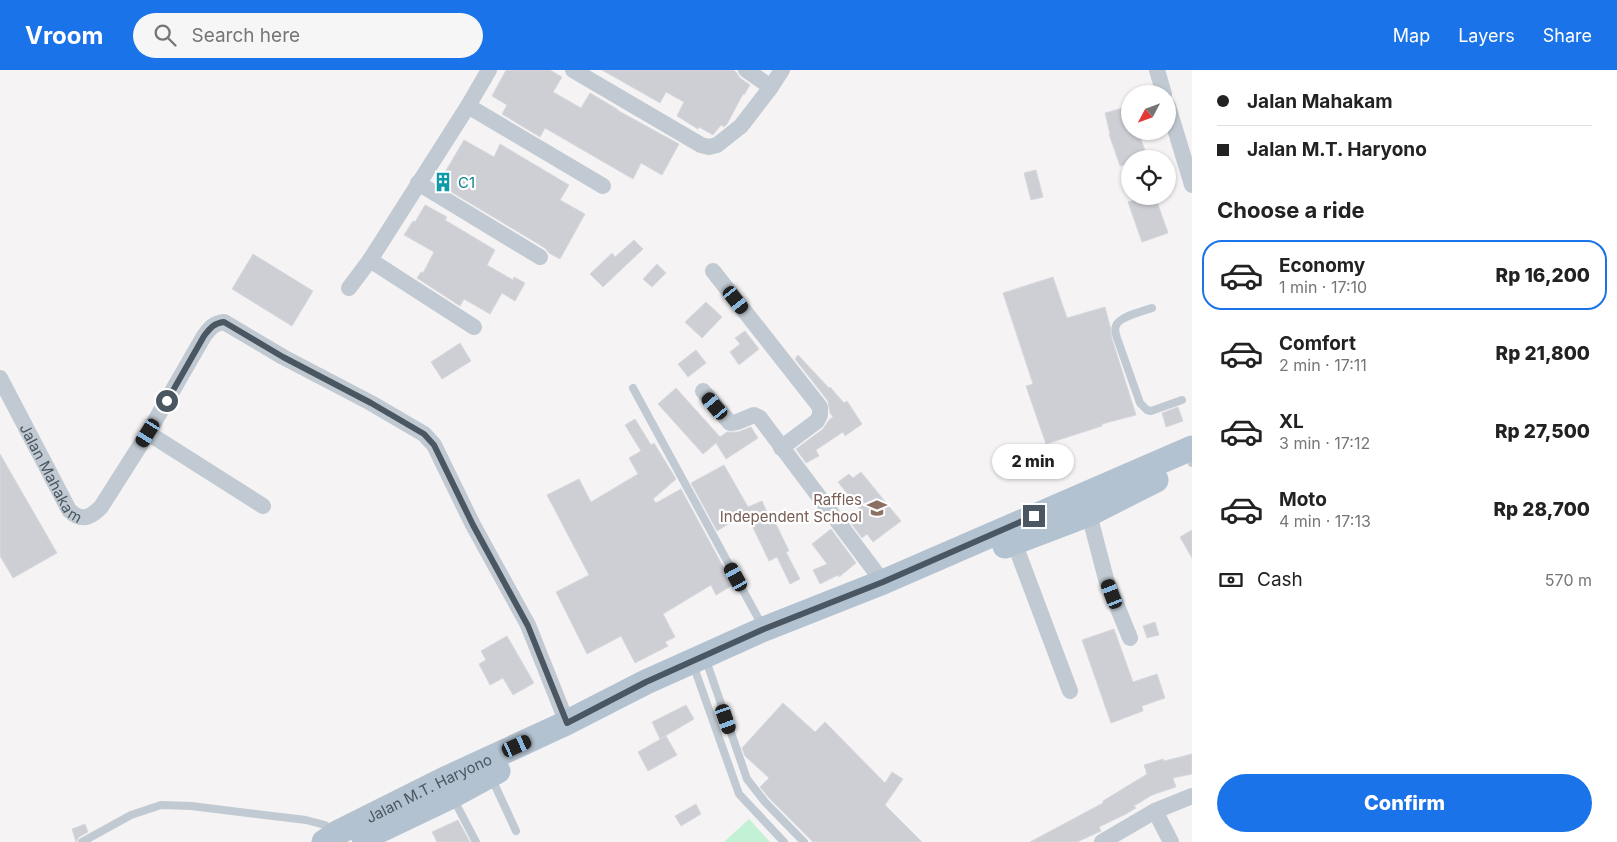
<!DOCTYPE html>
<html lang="en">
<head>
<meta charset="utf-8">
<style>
	:root { --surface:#fff; --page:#f6f6f6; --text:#222; --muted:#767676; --line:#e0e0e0; --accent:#1a73e8 }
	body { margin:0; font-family:Inter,sans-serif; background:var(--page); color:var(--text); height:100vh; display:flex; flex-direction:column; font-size:19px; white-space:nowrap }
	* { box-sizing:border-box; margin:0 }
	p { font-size:16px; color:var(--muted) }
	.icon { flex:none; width:28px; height:28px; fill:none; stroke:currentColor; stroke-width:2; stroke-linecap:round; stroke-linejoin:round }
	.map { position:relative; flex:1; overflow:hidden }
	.side { display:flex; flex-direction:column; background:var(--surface); width:425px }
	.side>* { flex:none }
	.top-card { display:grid; align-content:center; height:110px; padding:0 25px; background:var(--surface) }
	.needle { width:32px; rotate:229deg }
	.fabs { position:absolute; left:1121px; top:15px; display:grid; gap:10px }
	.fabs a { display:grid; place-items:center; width:55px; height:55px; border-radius:50%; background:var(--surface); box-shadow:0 1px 4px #0004; font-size:25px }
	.end { position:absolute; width:22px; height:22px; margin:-11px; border:6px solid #4a5661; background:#fff; box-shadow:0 0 0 2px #fff }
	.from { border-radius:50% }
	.bubble { position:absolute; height:35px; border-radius:18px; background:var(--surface); box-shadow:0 1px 4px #0004; font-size:16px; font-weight:800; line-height:35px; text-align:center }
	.car { position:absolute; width:15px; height:30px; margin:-15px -8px; border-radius:6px; box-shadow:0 0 4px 1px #0007; background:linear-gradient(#222 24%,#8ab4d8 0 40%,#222 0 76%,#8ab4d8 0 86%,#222 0) }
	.top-card b { display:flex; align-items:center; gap:18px; height:48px; font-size:19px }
	.top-card b+b { border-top:1px solid var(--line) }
	.top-card i { width:12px; height:12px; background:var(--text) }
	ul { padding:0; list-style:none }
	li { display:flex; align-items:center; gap:15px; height:70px; margin:0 10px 8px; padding:0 15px; border:2px solid transparent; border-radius:20px }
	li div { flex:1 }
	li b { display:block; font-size:19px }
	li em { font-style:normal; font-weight:800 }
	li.active { border-color:var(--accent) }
	li>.icon { width:45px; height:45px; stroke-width:1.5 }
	h2 { padding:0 25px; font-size:22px; line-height:60px }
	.pay { display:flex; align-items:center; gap:12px; height:55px; padding:0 25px; font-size:19px }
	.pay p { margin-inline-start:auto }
	.primary-button { display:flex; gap:10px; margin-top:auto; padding:10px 25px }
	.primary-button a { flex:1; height:58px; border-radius:30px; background:var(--accent); color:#fff; font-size:20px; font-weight:800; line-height:58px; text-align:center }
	header { display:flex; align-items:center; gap:30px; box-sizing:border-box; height:70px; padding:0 25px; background:var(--accent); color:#fff }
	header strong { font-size:24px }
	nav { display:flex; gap:28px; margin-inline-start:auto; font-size:18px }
	.search { width:350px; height:45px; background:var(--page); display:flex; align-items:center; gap:12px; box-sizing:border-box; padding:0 18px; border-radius:28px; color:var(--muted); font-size:19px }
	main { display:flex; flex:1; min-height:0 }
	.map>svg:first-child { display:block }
</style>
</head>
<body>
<header>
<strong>Vroom</strong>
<div class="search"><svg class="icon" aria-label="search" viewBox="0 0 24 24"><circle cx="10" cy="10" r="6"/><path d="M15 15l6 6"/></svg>Search here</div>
<nav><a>Map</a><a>Layers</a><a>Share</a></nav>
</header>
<main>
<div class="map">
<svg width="1192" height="772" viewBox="0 0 1192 772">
	<rect width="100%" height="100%" fill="#f5f3f3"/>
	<path fill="#c3f1d5" d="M749,749L770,772H724Z"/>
	<path fill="#cdcfd5" stroke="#d7d9de" d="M506,0H550L562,7L553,22L581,38L590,23L617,39V40L679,74L662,105L641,93L633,109L545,58L540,67L502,44L507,35L492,26Z
		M602,0H733L736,2L740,8L750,15L744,25L743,24L727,54L724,57L721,55L713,65L699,57L698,59L677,46L684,32L666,22L660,33Z
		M1130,36V61H1138L1148,89H1130V93L1120,96L1109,64H1110L1105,43Z
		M464,70L494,87L500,74L569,115L560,130L585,144L560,189L549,183L545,178L438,114Z
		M1036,100L1043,127L1031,130L1024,103Z
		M1146,126H1155L1168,163L1142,172L1128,132Z
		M425,135L447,147L445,150L495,180L487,195L513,210L514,207L525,213L515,231L502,223L490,244L464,229L460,236L417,208L421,202L423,203L434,182L404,165L413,151L415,152Z
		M634,170L643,179L603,217L590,204L612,183L615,187Z
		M253,184L313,221L292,256L232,219Z
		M657,194L666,203L652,217L643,209Z
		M1053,207L1067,248L1105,237L1110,256L1112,269L1136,345L1102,354V356L1046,374L1026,316L1033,314L1003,223Z
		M706,232L722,247L702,268L685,252Z
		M745,261L759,279L739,295L730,282L740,274L735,268Z
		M460,273L471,291L442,309L431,292Z
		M696,280L706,293L688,307L678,294Z
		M798,285L829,318L830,317L844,333L847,331L862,354L845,366L843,362L816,380L819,386L806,393L796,379L823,359L829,350L833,347L830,343L828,331L795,289Z
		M676,318L720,367L727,362H738L751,357L758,368L726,389L716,373L703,384L658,334Z
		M1178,337L1183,351L1166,357L1162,343Z
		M635,349L651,375L654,373L676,409L653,429L656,433L681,419L733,515L716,525L711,515L663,544L675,567L665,572L668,576L635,593L621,566L587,584L556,522L589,505L547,425L579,409L591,432L638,404L629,388L641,381L625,355Z
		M0,384L57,483L13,508L0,486Z
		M724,395L748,437L762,431L772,453L775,452L789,481L786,482L800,509L790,514L777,487L769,491L746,443L717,461L691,413Z
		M861,402L901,451L873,472L867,464L862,468L848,449L860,440L838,412L849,404L853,408Z
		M831,459L856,493L839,507L838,505L820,514L813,500L827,494L812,474Z
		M1192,460V488L1180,467Z
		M1155,552L1159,565L1147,568L1143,556Z
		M1114,559L1133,612L1157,604L1165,628L1142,636L1143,641L1111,653L1082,570Z
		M507,566L534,613L513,625L503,608L490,615L479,594L486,590L481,581Z
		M783,633L815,662L825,652L885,713L892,702L903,709L885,735L922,772H813L769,728L760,717L769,708L745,686L742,678Z
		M686,635L694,649L660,669L652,652Z
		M666,666L677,685L648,701L638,682Z
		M1192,684V704L1173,708L1176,717L1152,725L1134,736L1136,738L1126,744L1099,757L1101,761L1077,772H1030L1103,733V731L1147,704L1144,695L1163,689L1164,691Z
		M696,734L701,744L681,756L675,746Z
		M458,750L470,772H437L432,762Z
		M85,754L88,762L79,767L76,772L72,759Z"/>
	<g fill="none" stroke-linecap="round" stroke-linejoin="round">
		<path stroke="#c1cad2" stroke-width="8" d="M1152,238C1143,241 1118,247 1116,256C1114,260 1116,264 1117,268L1140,333L1147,340L1151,341L1182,330
			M633,318L763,557
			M1192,392V393
			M708,596L747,709L765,732L804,772
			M696,603L739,724L784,772
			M492,709L516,761
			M453,728L476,772
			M82,772L131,745L161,735L191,736L306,750L325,755L333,761"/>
		<g stroke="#c1cad2" stroke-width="16">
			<path d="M573,0L701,75L709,77L717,75L741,56L771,17L782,0"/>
			<path d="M746,0L771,17"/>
			<path d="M1157,0L1164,24"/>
			<path d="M468,36L603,116"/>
			<path d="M1168,36L1192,115"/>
			<path d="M418,113L540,187"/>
			<path d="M370,190L474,257"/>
			<path d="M713,201L820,337V345L817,351L781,378"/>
			<path d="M349,218L370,190L468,36L489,0"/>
			<path id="s1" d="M0,308L69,440C81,452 90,448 101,437L148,363L204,266C210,258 214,253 224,252L283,287L371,333L424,364L434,375L473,455L528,555L567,653"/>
			<path d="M703,321L730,353L737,352L754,345L760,348L883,512"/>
			<path d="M148,363L263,436"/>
			<path d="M1089,444L1106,509L1130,568"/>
			<path d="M1014,472L1070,621"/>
			<path d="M1155,741L1171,772"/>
			<path d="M1102,772L1155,741L1192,726"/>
		</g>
		<g stroke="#b3c2d1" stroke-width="25">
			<path d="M1005,476L1089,444L1156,410"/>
			<path d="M364,768L452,726L498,701"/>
			<path id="s2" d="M324,772L337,763L447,708L562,655L646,612L764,559L883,512L1192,378"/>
		</g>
	</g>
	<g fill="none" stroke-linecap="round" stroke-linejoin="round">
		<path stroke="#4a5661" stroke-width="6" d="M167,331L204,266C210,258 214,253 224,252L283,287L371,333L424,364L434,375L473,455L528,556L567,653L646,612L764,559L883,512L1034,446"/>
	</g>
	<defs>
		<symbol id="building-bare" viewBox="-9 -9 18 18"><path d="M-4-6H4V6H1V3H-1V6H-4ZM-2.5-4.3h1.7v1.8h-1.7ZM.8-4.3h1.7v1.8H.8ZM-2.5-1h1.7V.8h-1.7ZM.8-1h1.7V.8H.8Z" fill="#0f9aa8" stroke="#fff" stroke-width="2.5" paint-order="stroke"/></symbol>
		<symbol id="school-bare" viewBox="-9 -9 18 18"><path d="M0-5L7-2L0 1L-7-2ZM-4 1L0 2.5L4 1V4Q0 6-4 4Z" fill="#8d6e63" stroke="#fff" stroke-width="2.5" paint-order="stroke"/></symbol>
	</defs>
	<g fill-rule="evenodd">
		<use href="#building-bare" x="429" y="98" width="28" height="28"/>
		<use href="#school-bare" x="863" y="424" width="28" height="28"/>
	</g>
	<g text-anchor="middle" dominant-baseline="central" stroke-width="4.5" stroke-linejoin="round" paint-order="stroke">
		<g font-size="15" fill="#0d838f" stroke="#fff" text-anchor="start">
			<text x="458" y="112">C1</text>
		</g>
		<g font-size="15" fill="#4a5661" stroke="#fff">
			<text stroke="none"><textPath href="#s1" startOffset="108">Jalan Mahakam</textPath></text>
			<text stroke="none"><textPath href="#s2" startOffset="118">Jalan M.T. Haryono</textPath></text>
		</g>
		<g font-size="15" fill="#785e54" stroke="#fff" text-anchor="end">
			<text x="862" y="429">Raffles<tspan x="862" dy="17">Independent School</tspan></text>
		</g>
	</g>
</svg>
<div class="fabs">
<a><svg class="needle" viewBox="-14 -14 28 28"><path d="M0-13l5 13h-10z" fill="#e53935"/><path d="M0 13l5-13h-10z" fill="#767676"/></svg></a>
<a><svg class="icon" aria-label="locate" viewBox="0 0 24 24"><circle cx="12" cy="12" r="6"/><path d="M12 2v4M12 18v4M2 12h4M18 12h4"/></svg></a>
</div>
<i class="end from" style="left:167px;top:331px"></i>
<i class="end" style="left:1034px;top:446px"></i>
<div class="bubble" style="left:992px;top:374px;width:82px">2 min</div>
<i class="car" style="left:736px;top:230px;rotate:142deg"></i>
<i class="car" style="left:715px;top:336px;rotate:320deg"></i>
<i class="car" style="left:148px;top:363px;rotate:212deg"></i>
<i class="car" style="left:736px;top:507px;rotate:331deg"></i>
<i class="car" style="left:1112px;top:524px;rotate:339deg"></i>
<i class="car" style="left:726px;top:649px;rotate:161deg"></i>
<i class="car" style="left:517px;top:676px;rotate:66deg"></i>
</div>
<section class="side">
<div class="top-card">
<b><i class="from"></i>Jalan Mahakam</b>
<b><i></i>Jalan M.T. Haryono</b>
</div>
<h2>Choose a ride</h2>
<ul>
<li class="active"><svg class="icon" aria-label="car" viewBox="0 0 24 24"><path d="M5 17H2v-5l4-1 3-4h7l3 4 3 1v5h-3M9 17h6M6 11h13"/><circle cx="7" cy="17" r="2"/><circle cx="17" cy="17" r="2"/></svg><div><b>Economy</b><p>1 min · 17:10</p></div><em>Rp 16,200</em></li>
<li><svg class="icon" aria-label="car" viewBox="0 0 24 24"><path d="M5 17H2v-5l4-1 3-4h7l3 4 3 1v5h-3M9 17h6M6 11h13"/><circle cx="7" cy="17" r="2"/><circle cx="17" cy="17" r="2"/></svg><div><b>Comfort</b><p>2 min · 17:11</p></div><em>Rp 21,800</em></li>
<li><svg class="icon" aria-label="car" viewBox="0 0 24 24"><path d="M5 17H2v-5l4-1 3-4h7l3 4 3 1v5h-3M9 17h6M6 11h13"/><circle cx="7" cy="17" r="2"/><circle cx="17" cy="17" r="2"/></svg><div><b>XL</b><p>3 min · 17:12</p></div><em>Rp 27,500</em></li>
<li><svg class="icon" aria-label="car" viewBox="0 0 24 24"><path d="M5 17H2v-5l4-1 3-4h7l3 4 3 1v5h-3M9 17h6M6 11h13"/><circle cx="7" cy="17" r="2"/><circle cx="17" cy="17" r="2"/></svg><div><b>Moto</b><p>4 min · 17:13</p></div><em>Rp 28,700</em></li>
</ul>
<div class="pay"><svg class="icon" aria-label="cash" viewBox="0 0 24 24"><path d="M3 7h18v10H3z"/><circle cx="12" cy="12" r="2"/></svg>Cash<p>570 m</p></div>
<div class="primary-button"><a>Confirm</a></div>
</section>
</main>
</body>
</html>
